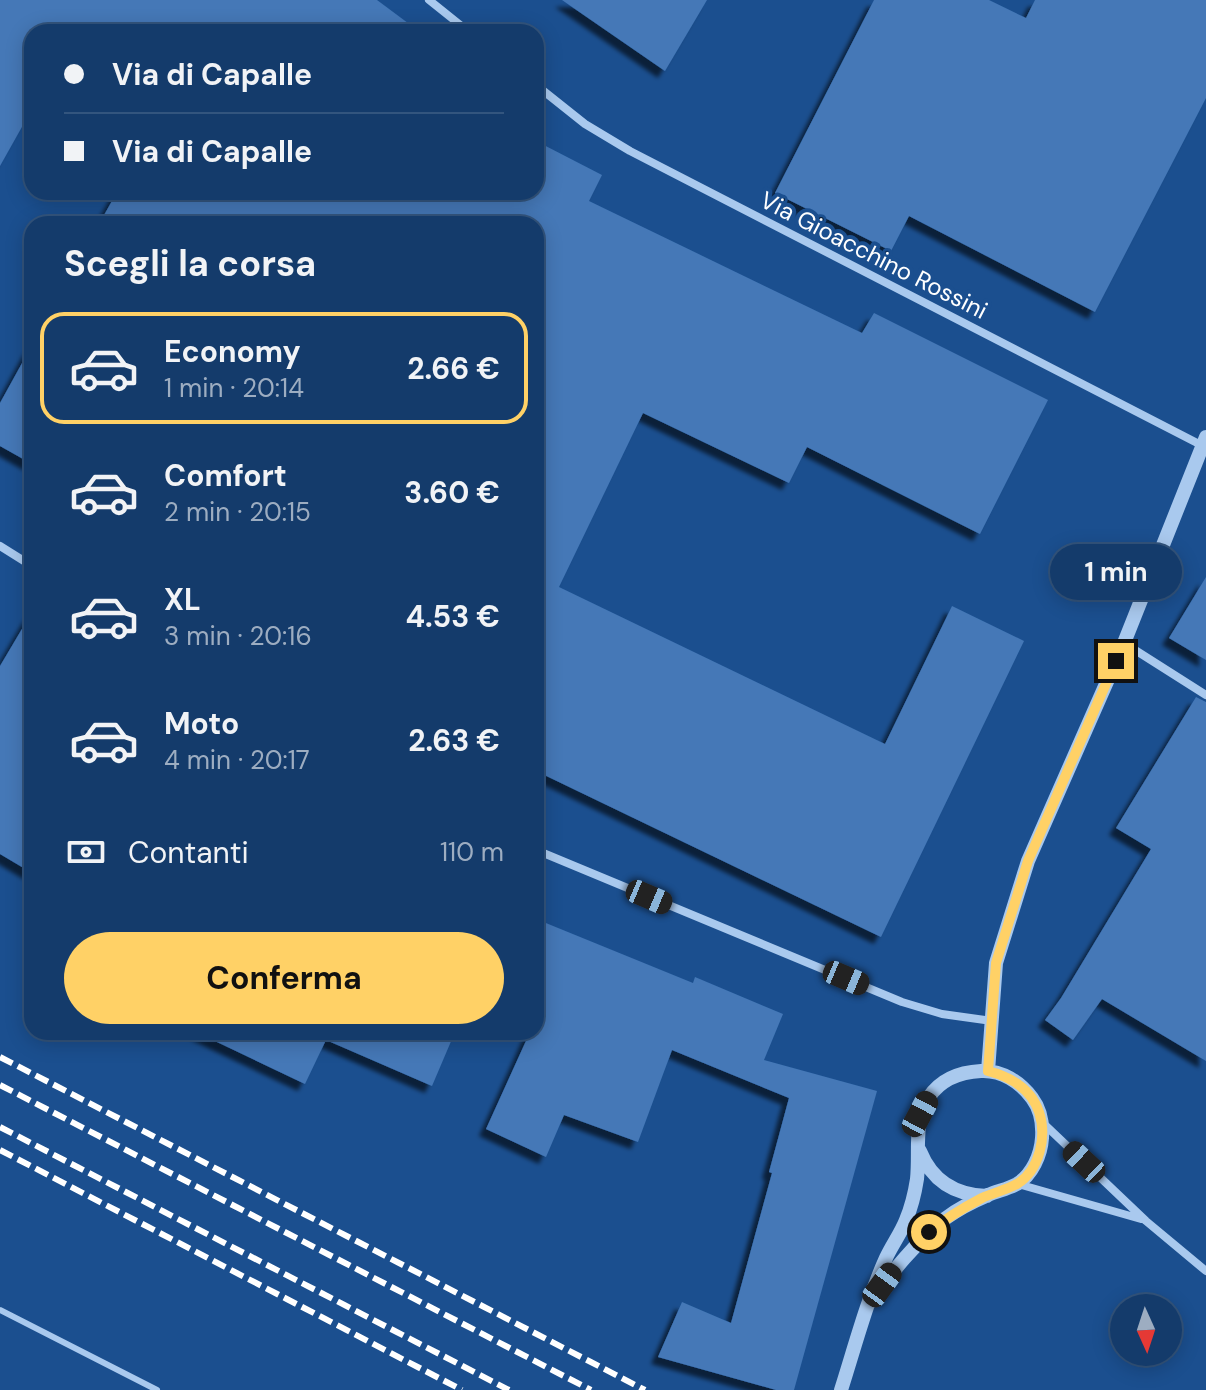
<!DOCTYPE html>
<html lang="it">
<head>
<meta charset="utf-8">
<style>
	:root { --surface:#143b6b; --page:#214673; --text:#f1f3f6; --muted:#9dadc1; --line:#33557e; --accent:#ffd166 }
	body { margin:0; font-family:"DM Sans",sans-serif; background:var(--page); color:var(--text); height:100vh; display:flex; flex-direction:column; font-size:30px; white-space:nowrap }
	* { box-sizing:border-box; margin:0 }
	p { font-size:26px; color:var(--muted) }
	.icon { flex:none; width:44px; height:44px; fill:none; stroke:currentColor; stroke-width:2; stroke-linecap:round; stroke-linejoin:round }
	.map { position:relative; flex:1; overflow:hidden }
	.drawer { position:absolute; left:24px; top:216px; width:520px; height:824px; display:flex; flex-direction:column; background:var(--surface); border-radius:24px; box-shadow:0 4px 20px #0003,0 0 0 2px var(--line) }
	.drawer>* { flex:none }
	.top-card { position:absolute; left:24px; top:24px; width:520px; height:176px; border-radius:24px; box-shadow:0 4px 20px #0003,0 0 0 2px var(--line); display:grid; align-content:center; height:176px; padding:0 40px; background:var(--surface) }
	.needle { width:52px; rotate:177deg }
	.tools { position:absolute; left:1110px; top:1294px; display:grid; gap:16px }
	.tools a { display:grid; place-items:center; width:72px; height:72px; border-radius:50%; background:var(--surface); box-shadow:0 4px 20px #0003,0 0 0 2px var(--line); font-size:40px }
	.end { position:absolute; width:36px; height:36px; margin:-18px; border:10px solid #ffd166; background:#111; box-shadow:0 0 0 4px #111 }
	.from { border-radius:50% }
	.bubble { position:absolute; height:56px; border-radius:28px; background:var(--surface); box-shadow:0 4px 20px #0003,0 0 0 2px var(--line); font-size:26px; font-weight:700; line-height:56px; text-align:center }
	.car { position:absolute; width:24px; height:48px; margin:-24px -12px; border-radius:10px; box-shadow:0 0 6px 2px #0007; background:linear-gradient(#222 24%,#8ab4d8 0 40%,#222 0 76%,#8ab4d8 0 86%,#222 0) }
	.top-card b { display:flex; align-items:center; gap:28px; height:76px; font-size:30px }
	.top-card b+b { border-top:2px solid var(--line) }
	.top-card i { width:20px; height:20px; background:var(--text) }
	ul { padding:0; list-style:none }
	li { display:flex; align-items:center; gap:24px; height:112px; margin:0 16px 12px; padding:0 24px; border:4px solid transparent; border-radius:24px }
	li div { flex:1 }
	li b { display:block; font-size:30px }
	li em { font-style:normal; font-weight:700 }
	li.selected { border-color:var(--accent) }
	li>.icon { width:72px; height:72px; stroke-width:1.5 }
	h2 { padding:0 40px; font-size:36px; line-height:96px }
	.pay { display:flex; align-items:center; gap:20px; height:88px; padding:0 40px; font-size:30px }
	.pay p { margin-inline-start:auto }
	.action { display:flex; gap:16px; margin-top:auto; padding:16px 40px }
	.action a { flex:1; height:92px; border-radius:48px; background:var(--accent); color:#111; font-size:32px; font-weight:700; line-height:92px; text-align:center }
	.map>svg:first-child { display:block }
</style>
</head>
<body>
<div class="map">
<svg width="1206" height="1390" viewBox="0 0 1206 1390">
	<defs>
		<filter id="shadow"><feDropShadow dx="-7" dy="7" stdDeviation="2" flood-color="#0009"/></filter>
	</defs>
	<rect width="100%" height="100%" fill="#1b4f8f"/>
	<path fill="#4478b7" filter="url(#shadow)" d="M0,0H377L420,32H32V109L0,166Z
		M562,0H707L665,71Z
		M874,0H989L1026,18L1035,0H1206V98L1095,312L909,216L891,251L775,193Z
		M536,141L602,175L589,201L862,333L874,313L1048,400L980,534L807,447L789,483L643,413L559,587L885,744L952,606L1024,641L881,937L536,771V224H99L117,192H536Z
		M32,345V464L0,446V403Z
		M1206,577V660L1169,638Z
		M32,612V873L0,854V666Z
		M1196,697L1206,702V1061L1102,999L1073,1040L1045,1020L1061,998L1151,849L1116,828Z
		M536,919L693,983L695,977L783,1014L764,1060L877,1091L794,1390H776L658,1357L682,1302L731,1323L772,1173L769,1172L789,1098L672,1050L638,1142L564,1115L546,1157L486,1129L530,1032H536Z
		M196,1032H455L432,1086L326,1040L305,1084Z"/>
	<g fill="none" stroke-linecap="round" stroke-linejoin="round">
		<path stroke="#a9c9ee" stroke-width="6" d="M0,1310L157,1390"/>
		<path stroke="#a9c9ee" stroke-width="8" d="M429,0L469,32
			M536,85L585,124L630,151L1203,446
			M0,546L32,566
			M1124,643L1206,695
			M536,850L902,1002L942,1014L992,1021
			M1044,1124L1146,1221L1206,1271
			M1018,1184L1141,1219"/>
		<path stroke="#a9c9ee" stroke-width="14" d="M988,1071L996,963L1028,861L1124,643L1206,437
			M920,1151C932,1181 955,1195 987,1196
			M841,1390C855,1346 867,1300 886,1258C892,1245 901,1233 906,1220C911,1208 915,1192 917,1179C920,1151 913,1122 929,1097C941,1079 961,1072 981,1071C1002,1070 1020,1082 1032,1098C1041,1110 1043,1124 1042,1138C1041,1155 1032,1175 1017,1184C1008,1189 997,1191 988,1195C974,1201 958,1209 946,1218C915,1243 892,1272 869,1303"/>
		<path stroke="#fff" stroke-width="6" stroke-dasharray="14 6" stroke-linecap="butt" d="M0,1057L645,1390
			M0,1085L591,1390
			M0,1127L509,1390
			M0,1150L462,1390"/>
	</g>
	<g fill="none" stroke-linecap="round" stroke-linejoin="round">
		<path stroke="#ffd166" stroke-width="10" d="M929,1232C946,1218 963,1208 982,1198C993,1193 1006,1190 1017,1184C1040,1170 1047,1136 1039,1112C1031,1088 1011,1077 988,1071L996,963L1028,861L1116,661"/>
	</g>
	<g text-anchor="middle" dominant-baseline="central" stroke-width="8" stroke-linejoin="round" paint-order="stroke">
		<g font-size="24" fill="#fff" stroke="#1b4f8f">
			<text transform="translate(874 255) rotate(27)">Via Gioacchino Rossini</text>
		</g>
	</g>
</svg>
<div class="tools">
<a><svg class="needle" viewBox="-14 -14 28 28"><path d="M0-13l5 13h-10z" fill="#e53935"/><path d="M0 13l5-13h-10z" fill="#9dadc1"/></svg></a>
</div>
<i class="end from" style="left:929px;top:1232px"></i>
<i class="end" style="left:1116px;top:661px"></i>
<div class="bubble" style="left:1050px;top:544px;width:132px">1 min</div>
<i class="car" style="left:649px;top:897px;rotate:113deg"></i>
<i class="car" style="left:846px;top:978px;rotate:113deg"></i>
<i class="car" style="left:920px;top:1114px;rotate:28deg"></i>
<i class="car" style="left:1084px;top:1162px;rotate:313deg"></i>
<i class="car" style="left:882px;top:1285px;rotate:36deg"></i>
<div class="top-card">
<b><i class="from"></i>Via di Capalle</b>
<b><i></i>Via di Capalle</b>
</div>
<section class="drawer">
<h2>Scegli la corsa</h2>
<ul>
<li class="selected"><svg class="icon" aria-label="car" viewBox="0 0 24 24"><path d="M5 17H2v-5l4-1 3-4h7l3 4 3 1v5h-3M9 17h6M6 11h13"/><circle cx="7" cy="17" r="2"/><circle cx="17" cy="17" r="2"/></svg><div><b>Economy</b><p>1 min · 20:14</p></div><em>2.66 €</em></li>
<li><svg class="icon" aria-label="car" viewBox="0 0 24 24"><path d="M5 17H2v-5l4-1 3-4h7l3 4 3 1v5h-3M9 17h6M6 11h13"/><circle cx="7" cy="17" r="2"/><circle cx="17" cy="17" r="2"/></svg><div><b>Comfort</b><p>2 min · 20:15</p></div><em>3.60 €</em></li>
<li><svg class="icon" aria-label="car" viewBox="0 0 24 24"><path d="M5 17H2v-5l4-1 3-4h7l3 4 3 1v5h-3M9 17h6M6 11h13"/><circle cx="7" cy="17" r="2"/><circle cx="17" cy="17" r="2"/></svg><div><b>XL</b><p>3 min · 20:16</p></div><em>4.53 €</em></li>
<li><svg class="icon" aria-label="car" viewBox="0 0 24 24"><path d="M5 17H2v-5l4-1 3-4h7l3 4 3 1v5h-3M9 17h6M6 11h13"/><circle cx="7" cy="17" r="2"/><circle cx="17" cy="17" r="2"/></svg><div><b>Moto</b><p>4 min · 20:17</p></div><em>2.63 €</em></li>
</ul>
<div class="pay"><svg class="icon" aria-label="cash" viewBox="0 0 24 24"><path d="M3 7h18v10H3z"/><circle cx="12" cy="12" r="2"/></svg>Contanti<p>110 m</p></div>
<div class="action"><a>Conferma</a></div>
</section>
</div>
</body>
</html>
